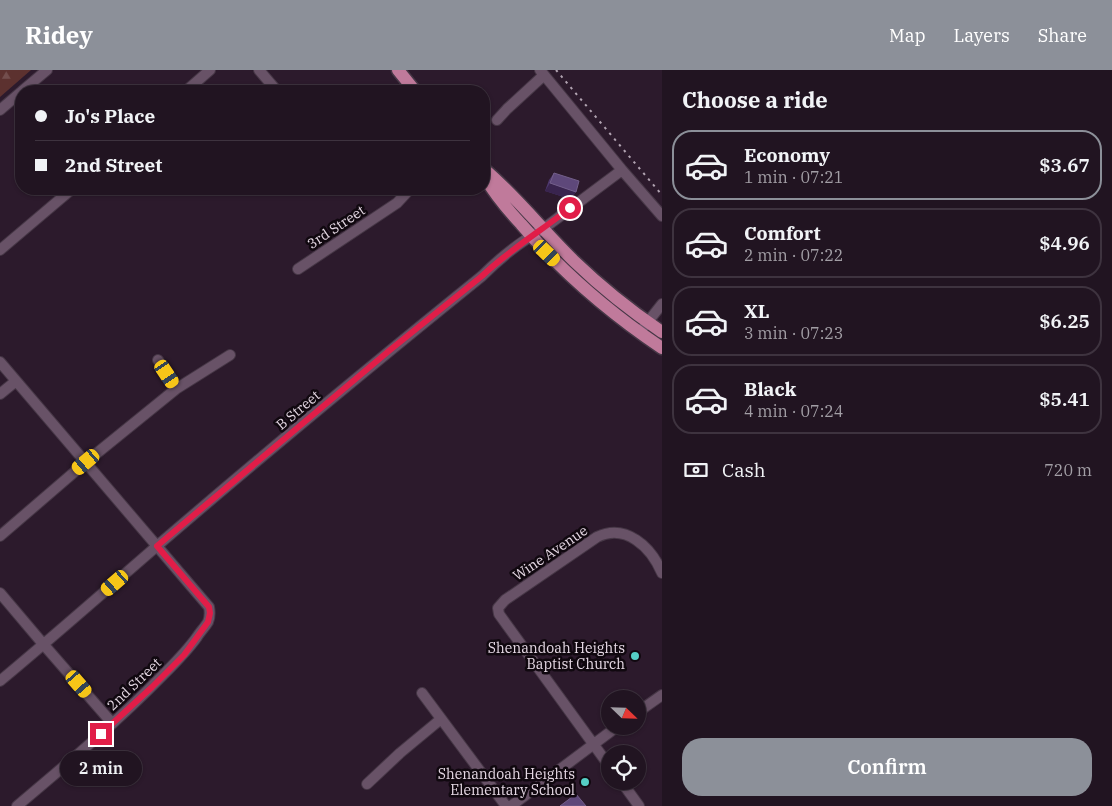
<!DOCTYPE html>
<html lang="en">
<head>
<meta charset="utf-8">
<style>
	:root { --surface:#211421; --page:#291d2a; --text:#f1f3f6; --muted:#a29ea5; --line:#3e333f; --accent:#8c9099 }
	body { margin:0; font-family:"IBM Plex Serif",serif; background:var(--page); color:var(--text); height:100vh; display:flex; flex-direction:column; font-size:19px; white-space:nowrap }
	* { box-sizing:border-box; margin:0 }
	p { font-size:16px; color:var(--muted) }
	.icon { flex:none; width:28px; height:28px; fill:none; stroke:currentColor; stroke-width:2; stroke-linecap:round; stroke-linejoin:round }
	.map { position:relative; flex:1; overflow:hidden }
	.details { display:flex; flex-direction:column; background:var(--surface); width:450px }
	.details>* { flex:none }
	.banner { position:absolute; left:15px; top:15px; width:475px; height:110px; border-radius:20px; box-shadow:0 1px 4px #0004,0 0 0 1px var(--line); display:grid; align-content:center; height:110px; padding:0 20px; background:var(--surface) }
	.needle { width:32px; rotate:113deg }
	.buttons { position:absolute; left:601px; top:620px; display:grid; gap:10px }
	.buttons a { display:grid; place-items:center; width:45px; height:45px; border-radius:50%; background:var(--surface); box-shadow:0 1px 4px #0004,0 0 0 1px var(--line); font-size:25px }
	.end { position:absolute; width:22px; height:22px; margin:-11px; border:6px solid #e11d48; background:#fff; box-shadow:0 0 0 2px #fff }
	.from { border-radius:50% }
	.bubble { position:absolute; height:35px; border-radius:18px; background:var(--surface); box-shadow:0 1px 4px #0004,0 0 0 1px var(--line); font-size:16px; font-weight:600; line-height:35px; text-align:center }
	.car { position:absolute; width:15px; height:30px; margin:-15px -8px; border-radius:6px; box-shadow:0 0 4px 1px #0007; background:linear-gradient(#f5c518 24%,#345 0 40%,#f5c518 0 76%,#345 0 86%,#f5c518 0) }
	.banner b { display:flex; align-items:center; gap:18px; height:48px; font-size:19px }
	.banner b+b { border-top:1px solid var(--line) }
	.banner i { width:12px; height:12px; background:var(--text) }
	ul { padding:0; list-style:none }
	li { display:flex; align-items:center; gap:15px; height:70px; margin:0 10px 8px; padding:0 10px; border:2px solid var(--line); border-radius:20px }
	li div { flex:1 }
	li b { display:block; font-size:19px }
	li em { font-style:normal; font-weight:600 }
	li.on { border-color:var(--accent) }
	li>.icon { width:45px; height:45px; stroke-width:1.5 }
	h2 { padding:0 20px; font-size:22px; line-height:60px }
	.pay { display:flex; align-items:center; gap:12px; height:55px; padding:0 20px; font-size:19px }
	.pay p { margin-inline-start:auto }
	.button { display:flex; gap:10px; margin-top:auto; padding:10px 20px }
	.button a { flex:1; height:58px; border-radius:20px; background:var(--accent); color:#fff; font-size:20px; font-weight:600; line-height:58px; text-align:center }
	header { display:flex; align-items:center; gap:30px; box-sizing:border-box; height:70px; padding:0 25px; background:var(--accent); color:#fff }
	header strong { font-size:24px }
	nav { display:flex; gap:28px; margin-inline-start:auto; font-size:18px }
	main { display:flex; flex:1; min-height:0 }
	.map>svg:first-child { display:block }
</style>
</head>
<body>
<header>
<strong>Ridey</strong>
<nav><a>Map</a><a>Layers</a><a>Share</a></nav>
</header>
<main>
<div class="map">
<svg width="662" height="736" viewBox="0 0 662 736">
	<defs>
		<pattern id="forest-firs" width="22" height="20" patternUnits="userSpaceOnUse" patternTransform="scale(1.25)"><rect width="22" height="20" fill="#5c312f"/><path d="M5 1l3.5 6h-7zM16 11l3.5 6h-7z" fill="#734e4d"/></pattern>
	</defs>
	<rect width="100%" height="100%" fill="#2c1a2c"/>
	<path fill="url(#forest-firs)" d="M0,0H31L0,27Z"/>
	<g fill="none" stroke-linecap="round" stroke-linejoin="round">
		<defs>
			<path id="minor" d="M259,0L277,21
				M540,0L622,100L662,146
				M22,21L47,0
				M186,21L210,0
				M0,40L21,22
				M497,50L507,39L544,5
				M0,180L72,119
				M298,199L397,133L410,119
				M643,258L662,234
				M158,290L176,319
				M0,292L191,516L209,537C210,542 210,547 208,552C205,557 200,562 197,567C187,581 176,592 164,604C118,651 67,694 17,736
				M0,324L16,311
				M0,466L86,392L176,319L230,285
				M0,523L44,575L112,653
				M0,611C53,567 105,521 157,476C264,384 373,294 482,206C500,188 521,171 543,159L622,100
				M422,623L506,736
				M638,642L662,625
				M610,697L499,544L498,538L505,530L597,467C626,453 651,477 662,503
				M621,711L639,736
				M367,714L400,683L441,649
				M511,736L618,656"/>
			<path id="major" d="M398,0L415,21
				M484,99C517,127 544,162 575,192C602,218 631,241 662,262
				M484,106C494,123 507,139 521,154C562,202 610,243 662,278"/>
		</defs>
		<use href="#minor" stroke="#463746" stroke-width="12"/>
		<use href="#major" stroke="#463746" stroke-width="15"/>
		<use href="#minor" stroke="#685267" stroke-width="10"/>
		<use href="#major" stroke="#c07a9b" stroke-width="12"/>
		<path stroke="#b1a3b1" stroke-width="2" stroke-dasharray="2.5 5" stroke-linecap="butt" d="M556,0L662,125"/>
	</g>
	<path fill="#4d376d" d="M554,103L576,122L570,129L545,121L549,110Z"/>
	<path fill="#39244e" d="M550,113L576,122L570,129L545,121Z"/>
	<path fill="#5e487a" stroke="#735f8a" d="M554,103L579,111L576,122L550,113Z
		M576,724L586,736H560Z"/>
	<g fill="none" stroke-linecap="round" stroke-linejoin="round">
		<path stroke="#e11d48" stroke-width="6" d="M101,664L152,617L184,585L208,552L210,543L209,537L157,476L390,280L482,206C509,180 541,161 570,138"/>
	</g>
	<g fill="#55cec5" stroke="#10080f" stroke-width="2">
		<circle cx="635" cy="586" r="5"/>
		<circle cx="585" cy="712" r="5"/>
	</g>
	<g text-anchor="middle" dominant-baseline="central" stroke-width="5" stroke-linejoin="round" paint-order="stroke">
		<g font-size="14" fill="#e5d8e4" stroke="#10080f">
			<text transform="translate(336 157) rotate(-34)">3rd Street</text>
			<text transform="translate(298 340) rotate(-40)">B Street</text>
			<text transform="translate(550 483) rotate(-34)">Wine Avenue</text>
			<text transform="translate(134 614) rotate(-44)">2nd Street</text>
		</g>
		<g font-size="14" fill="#e5d8e4" stroke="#10080f" text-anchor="end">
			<text x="625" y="578">Shenandoah Heights<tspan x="625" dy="16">Baptist Church</tspan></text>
			<text x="575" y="704">Shenandoah Heights<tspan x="575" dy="16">Elementary School</tspan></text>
		</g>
	</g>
</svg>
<div class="buttons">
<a><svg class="needle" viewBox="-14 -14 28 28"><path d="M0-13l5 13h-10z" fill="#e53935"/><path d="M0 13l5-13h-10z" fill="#a29ea5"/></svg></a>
<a><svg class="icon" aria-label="locate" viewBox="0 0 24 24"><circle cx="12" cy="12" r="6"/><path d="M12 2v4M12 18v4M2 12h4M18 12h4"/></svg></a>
</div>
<i class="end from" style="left:570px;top:138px"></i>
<i class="end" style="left:101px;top:664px"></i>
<div class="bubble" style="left:60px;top:681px;width:82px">2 min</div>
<i class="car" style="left:547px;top:183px;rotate:134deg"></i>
<i class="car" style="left:167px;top:304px;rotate:146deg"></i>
<i class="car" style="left:86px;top:392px;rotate:230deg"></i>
<i class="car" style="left:115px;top:513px;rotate:229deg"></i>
<i class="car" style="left:79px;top:614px;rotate:139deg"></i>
<div class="banner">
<b><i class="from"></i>Jo's Place</b>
<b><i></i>2nd Street</b>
</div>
</div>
<section class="details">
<h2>Choose a ride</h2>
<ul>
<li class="on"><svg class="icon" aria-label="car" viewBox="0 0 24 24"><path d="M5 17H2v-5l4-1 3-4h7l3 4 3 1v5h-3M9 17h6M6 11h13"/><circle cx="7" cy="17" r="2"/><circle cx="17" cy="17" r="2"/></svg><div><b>Economy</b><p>1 min · 07:21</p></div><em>$3.67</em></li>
<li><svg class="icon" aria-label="car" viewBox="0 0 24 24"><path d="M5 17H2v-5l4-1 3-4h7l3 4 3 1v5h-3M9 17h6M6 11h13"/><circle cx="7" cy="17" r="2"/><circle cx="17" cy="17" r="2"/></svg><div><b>Comfort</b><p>2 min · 07:22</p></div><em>$4.96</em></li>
<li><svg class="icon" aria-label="car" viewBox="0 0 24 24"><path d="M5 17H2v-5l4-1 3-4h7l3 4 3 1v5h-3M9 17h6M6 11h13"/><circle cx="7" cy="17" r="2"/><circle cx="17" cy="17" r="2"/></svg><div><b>XL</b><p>3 min · 07:23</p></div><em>$6.25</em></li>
<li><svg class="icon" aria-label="car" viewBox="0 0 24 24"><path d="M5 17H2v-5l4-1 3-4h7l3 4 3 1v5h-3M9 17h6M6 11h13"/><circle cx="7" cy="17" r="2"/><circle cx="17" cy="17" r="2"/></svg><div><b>Black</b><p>4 min · 07:24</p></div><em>$5.41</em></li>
</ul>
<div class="pay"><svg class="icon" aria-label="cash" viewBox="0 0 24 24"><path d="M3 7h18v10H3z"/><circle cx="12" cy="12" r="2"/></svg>Cash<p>720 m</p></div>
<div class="button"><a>Confirm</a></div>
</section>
</main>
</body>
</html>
